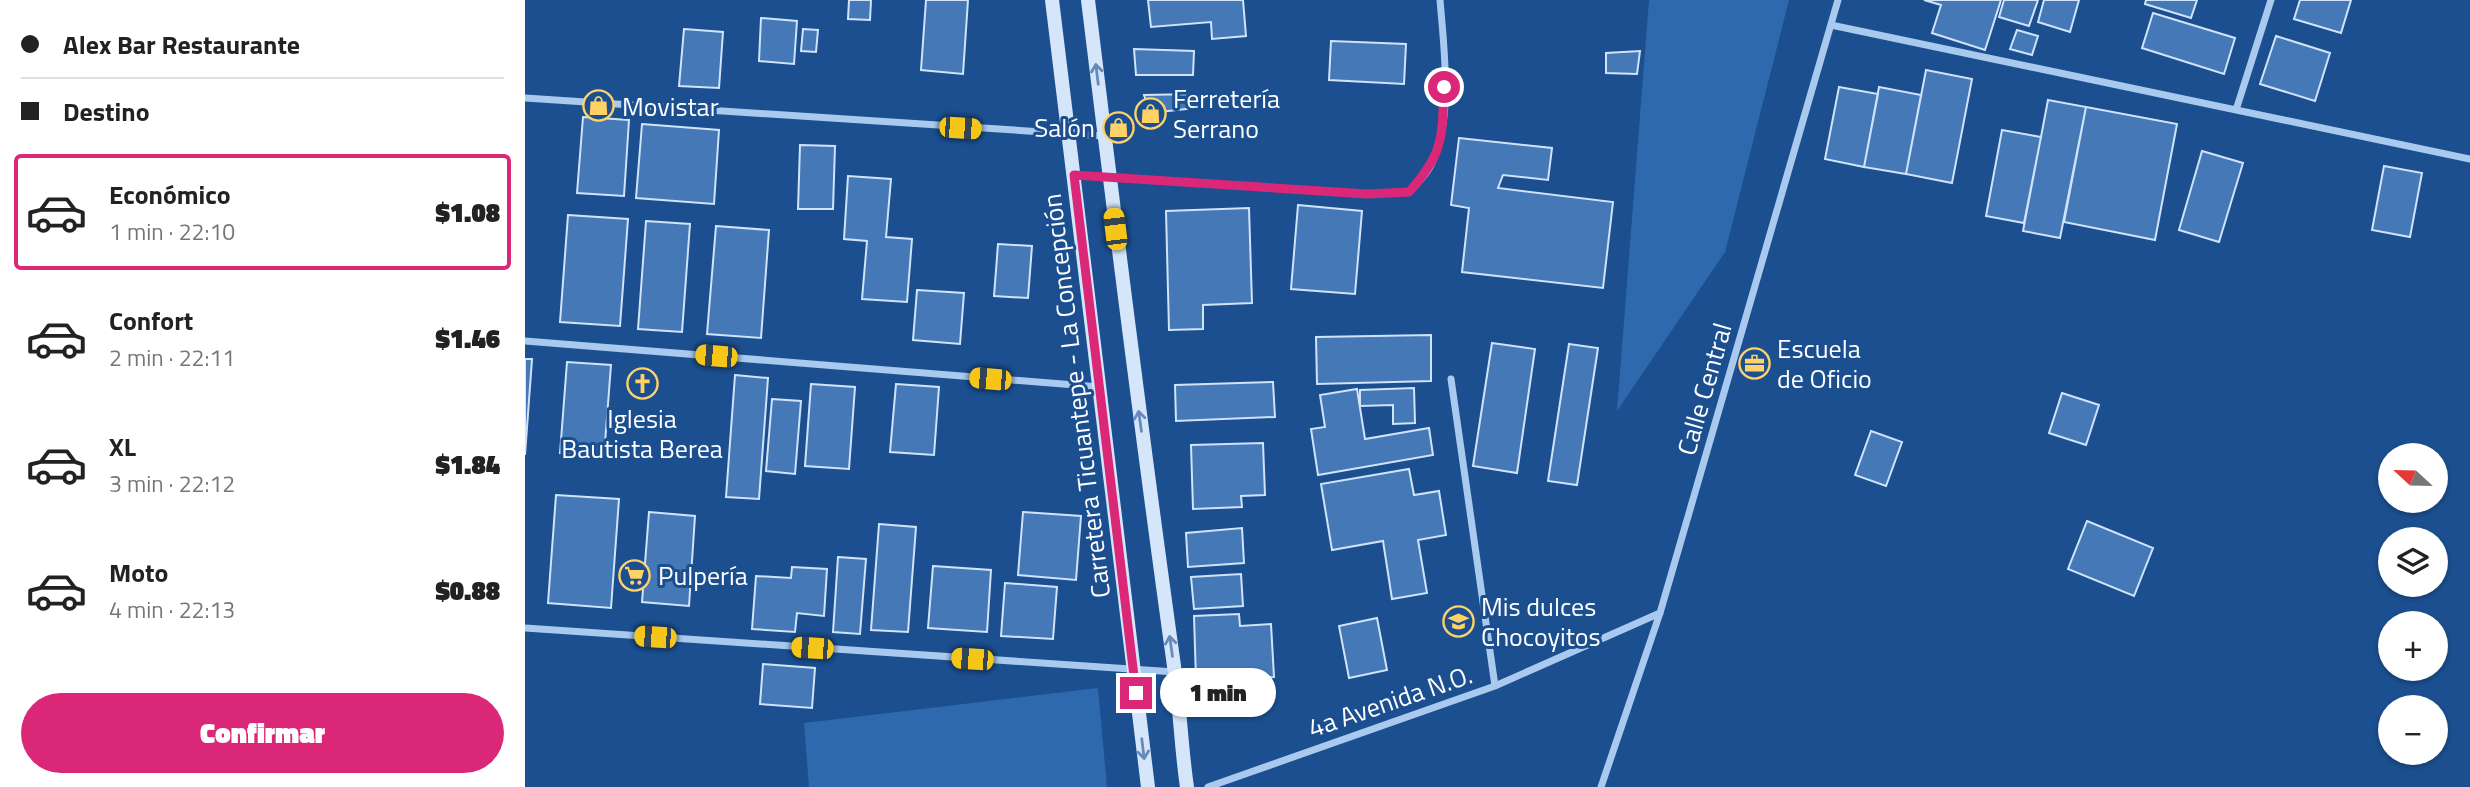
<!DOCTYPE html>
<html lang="es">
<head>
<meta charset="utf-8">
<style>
	:root { --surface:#fff; --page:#f6f6f6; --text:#222; --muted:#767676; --line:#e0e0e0; --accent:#db2777 }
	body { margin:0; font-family:"Titillium Web",sans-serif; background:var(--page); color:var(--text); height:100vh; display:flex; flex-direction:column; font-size:26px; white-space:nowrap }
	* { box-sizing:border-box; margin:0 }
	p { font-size:23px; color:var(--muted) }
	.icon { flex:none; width:38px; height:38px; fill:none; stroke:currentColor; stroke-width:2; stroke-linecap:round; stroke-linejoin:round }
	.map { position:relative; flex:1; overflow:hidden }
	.sheet { display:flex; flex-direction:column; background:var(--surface); width:525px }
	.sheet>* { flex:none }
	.top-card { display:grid; align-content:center; height:154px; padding:0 21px; background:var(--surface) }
	.needle { width:46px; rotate:292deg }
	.tools { position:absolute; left:1853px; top:443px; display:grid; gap:14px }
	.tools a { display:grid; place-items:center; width:70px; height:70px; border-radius:50%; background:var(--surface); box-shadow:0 2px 5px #0004; font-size:35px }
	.end { position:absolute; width:32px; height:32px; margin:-16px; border:9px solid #db2777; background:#fff; box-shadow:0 0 0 4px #fff }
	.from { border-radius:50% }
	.bubble { position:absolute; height:49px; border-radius:24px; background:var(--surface); box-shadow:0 2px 5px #0004; font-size:23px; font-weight:800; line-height:49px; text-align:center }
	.car { position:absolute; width:21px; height:42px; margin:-21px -10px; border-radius:9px; box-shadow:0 0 5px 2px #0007; background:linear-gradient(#f5c518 24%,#345 0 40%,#f5c518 0 76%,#345 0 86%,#f5c518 0) }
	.top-card b { display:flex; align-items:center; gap:24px; height:66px; font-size:26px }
	.top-card b+b { border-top:2px solid var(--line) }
	.top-card i { width:18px; height:18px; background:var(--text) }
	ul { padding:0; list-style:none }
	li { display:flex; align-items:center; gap:21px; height:116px; margin:0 14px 10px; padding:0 7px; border:4px solid transparent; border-radius:7px }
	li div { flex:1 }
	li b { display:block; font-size:26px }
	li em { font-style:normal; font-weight:800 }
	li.selected { border-color:var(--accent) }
	li>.icon { width:63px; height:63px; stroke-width:1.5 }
	.cta { display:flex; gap:14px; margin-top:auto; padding:14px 21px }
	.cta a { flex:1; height:80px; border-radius:42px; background:var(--accent); color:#fff; font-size:28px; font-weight:800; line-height:80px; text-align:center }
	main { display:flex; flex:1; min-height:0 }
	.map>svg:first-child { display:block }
</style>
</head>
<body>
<main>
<section class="sheet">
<div class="top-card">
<b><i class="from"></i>Alex Bar Restaurante</b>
<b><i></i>Destino</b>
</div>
<ul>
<li class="selected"><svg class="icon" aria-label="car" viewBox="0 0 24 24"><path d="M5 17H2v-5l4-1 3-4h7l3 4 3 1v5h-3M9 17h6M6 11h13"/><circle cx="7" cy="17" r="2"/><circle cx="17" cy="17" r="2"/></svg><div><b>Económico</b><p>1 min · 22:10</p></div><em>$1.08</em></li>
<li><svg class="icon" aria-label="car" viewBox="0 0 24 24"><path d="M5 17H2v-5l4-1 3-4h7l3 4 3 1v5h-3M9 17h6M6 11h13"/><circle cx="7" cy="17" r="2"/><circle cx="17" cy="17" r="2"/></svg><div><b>Confort</b><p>2 min · 22:11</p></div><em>$1.46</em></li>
<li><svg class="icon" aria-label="car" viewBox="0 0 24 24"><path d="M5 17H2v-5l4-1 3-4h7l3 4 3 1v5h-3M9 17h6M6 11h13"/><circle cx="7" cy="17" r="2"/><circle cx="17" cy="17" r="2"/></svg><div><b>XL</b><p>3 min · 22:12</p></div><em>$1.84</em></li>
<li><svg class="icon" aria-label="car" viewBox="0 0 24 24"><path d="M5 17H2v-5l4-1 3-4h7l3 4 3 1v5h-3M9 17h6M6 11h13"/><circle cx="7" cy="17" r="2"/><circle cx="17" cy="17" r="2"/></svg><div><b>Moto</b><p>4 min · 22:13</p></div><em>$0.88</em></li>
</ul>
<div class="cta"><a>Confirmar</a></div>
</section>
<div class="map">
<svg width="1945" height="787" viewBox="0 0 1945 787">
	<rect width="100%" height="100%" fill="#1b4f8f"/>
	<path fill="#2e69ad" d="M1124,0H1264L1200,252L1092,411Z
		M573,688L582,787H284L279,723Z"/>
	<path fill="#4478b7" stroke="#cfe3fa" stroke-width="2" d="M324,0H346L345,20L323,19Z
		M401,0H443L438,74L396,70Z
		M623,0H718L721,36L687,39L686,22L626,27Z
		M1399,0H1476L1460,50L1407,33L1416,5Z
		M1479,0H1513L1504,26L1474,17Z
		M1519,0H1554L1545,32L1513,22Z
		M1621,0H1672L1666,18L1620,4Z
		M1775,0H1826L1816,33L1769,19Z
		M1628,13L1710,38L1699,74L1617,48Z
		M236,18L272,21L269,64L234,61Z
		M159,29L198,32L194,88L154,86Z
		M278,29L293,30L291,52L276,51Z
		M1492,30L1513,36L1507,55L1485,49Z
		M1751,36L1805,53L1790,101L1735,84Z
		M806,41L881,44L879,84L804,80Z
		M609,49L669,51L668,75H611Z
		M1115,51L1112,74L1081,73V53Z
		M1401,70L1447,79L1427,183L1381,174Z
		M1314,87L1353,94L1339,167L1300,159Z
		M1354,87L1396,95L1381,174L1339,167Z
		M669,94L670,108L625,113L619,95Z
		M1523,100L1561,107L1535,238L1498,231Z
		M1561,107L1652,124L1630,240L1539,222Z
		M58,117L104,120L99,196L52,193Z
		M117,124L194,130L189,204L111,198Z
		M1477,130L1516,137L1499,223L1461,216Z
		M934,138L1027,148L1023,180L978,175L973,188L1088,202L1078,288L937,272L944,208L926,205Z
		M275,145L310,146L308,209H273Z
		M1677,151L1718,163L1694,242L1654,230Z
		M1859,166L1897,173L1885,237L1847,230Z
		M323,176L366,179L361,237L387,239L382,302L337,299L342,241L319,239Z
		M773,205L837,211L830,294L766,289Z
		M724,208L727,303L678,305V329L644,330L641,211Z
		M43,215L103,219L95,326L35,322Z
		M121,221L165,224L157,332L113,329Z
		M191,226L244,230L236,338L182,334Z
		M473,244L507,246L503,298L469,296Z
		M392,290L439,293L435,344L388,340Z
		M906,335V381L792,384L791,337Z
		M967,343L1010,349L992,473L948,466Z
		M1044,344L1073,348L1052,485L1023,481Z
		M0,359H7L0,455Z
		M42,362L86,365L79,456L35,453Z
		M210,375L243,378L234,499L201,497Z
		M748,382L750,417L651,421L650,385Z
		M286,384L330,387L324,469L280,466Z
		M371,384L414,387L409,455L365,452Z
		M889,388L890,423L868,424V405L835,406V390Z
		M832,389L840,439L904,428L908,455L793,475L786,429L800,427L795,395Z
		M1537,393L1574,405L1561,445L1524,433Z
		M247,399L276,401L270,474L241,471Z
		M1346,431L1377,442L1361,486L1330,475Z
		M738,443L740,495L716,496L717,507L668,509L666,445Z
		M884,469L889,495L914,491L921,535L893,540L902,593L867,599L858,541L807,550L796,484Z
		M31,495L94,499L86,608L23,603Z
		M124,512L170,516L164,606L117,602Z
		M498,512L556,516L551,580L493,575Z
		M1562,521L1628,548L1609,596L1543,569Z
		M354,524L391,527L383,632L346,630Z
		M717,528L719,563L663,567L661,533Z
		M313,557L341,559L335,634L308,632Z
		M408,566L466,570L462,632L403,628Z
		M267,567L302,569L299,616L272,613L270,632L227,629L231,576L266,578Z
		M716,574L718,606L669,609L666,577Z
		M480,583L532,587L528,639L476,636Z
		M714,614L715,626L746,624L749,677L671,680L669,616Z
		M852,618L862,670L824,678L814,626Z
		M238,664L290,668L287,708L235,704Z"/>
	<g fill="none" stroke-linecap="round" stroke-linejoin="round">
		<path stroke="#a9c9ee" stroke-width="7" d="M1306,25L1945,159
			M0,98L579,136
			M1711,110L1746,0
			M549,175L842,194L884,192C891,185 900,176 905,167C929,123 919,49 915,0
			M0,341L575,387
			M926,379L970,686
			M0,628L650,672
			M683,787L970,686L1135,613
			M1076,787L1135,613L1313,0"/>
		<path stroke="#d6e6fa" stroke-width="14" d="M527,0L623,787
			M563,0C590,222 618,444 649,666C655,706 656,747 662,787"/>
	</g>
	<defs><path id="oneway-shaft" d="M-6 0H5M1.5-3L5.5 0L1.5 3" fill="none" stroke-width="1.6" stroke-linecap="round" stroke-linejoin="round" transform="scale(1.75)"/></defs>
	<g stroke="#668bba">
		<use href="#oneway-shaft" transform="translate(572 74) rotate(-97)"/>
		<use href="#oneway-shaft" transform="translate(615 421) rotate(-98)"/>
		<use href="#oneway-shaft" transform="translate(646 646) rotate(-98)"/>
		<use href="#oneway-shaft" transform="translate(618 749) rotate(83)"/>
	</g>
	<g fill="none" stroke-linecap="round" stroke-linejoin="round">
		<path stroke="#db2777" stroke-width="9" d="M611,693L549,175L842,194L884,192C919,153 917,138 919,87"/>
	</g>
	<defs>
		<symbol id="shop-ring" viewBox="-11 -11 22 22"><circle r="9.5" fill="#1b4f8f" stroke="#ffd166" stroke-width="1.5"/><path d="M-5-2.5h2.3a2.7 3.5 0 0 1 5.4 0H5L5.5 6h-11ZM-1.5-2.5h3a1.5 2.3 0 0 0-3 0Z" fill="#ffd166"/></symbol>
		<symbol id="office-ring" viewBox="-11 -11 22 22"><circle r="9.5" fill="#1b4f8f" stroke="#ffd166" stroke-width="1.5"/><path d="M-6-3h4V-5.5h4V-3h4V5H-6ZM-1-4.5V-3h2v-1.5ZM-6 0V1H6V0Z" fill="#ffd166"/></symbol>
		<symbol id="church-ring" viewBox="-11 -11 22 22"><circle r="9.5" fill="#1b4f8f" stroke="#ffd166" stroke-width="1.5"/><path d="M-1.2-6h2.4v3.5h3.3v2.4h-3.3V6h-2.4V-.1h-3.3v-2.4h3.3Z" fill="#ffd166"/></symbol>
		<symbol id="supermarket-ring" viewBox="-11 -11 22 22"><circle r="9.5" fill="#1b4f8f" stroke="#ffd166" stroke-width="1.5"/><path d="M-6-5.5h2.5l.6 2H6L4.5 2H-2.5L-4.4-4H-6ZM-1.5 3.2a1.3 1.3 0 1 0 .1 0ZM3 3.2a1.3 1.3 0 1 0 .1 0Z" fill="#ffd166"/></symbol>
		<symbol id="school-ring" viewBox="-11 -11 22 22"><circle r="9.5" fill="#1b4f8f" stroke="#ffd166" stroke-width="1.5"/><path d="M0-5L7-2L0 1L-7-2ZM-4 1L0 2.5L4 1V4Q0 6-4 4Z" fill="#ffd166"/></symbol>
	</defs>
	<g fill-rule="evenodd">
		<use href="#shop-ring" x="56" y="88" width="35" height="35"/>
		<use href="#shop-ring" x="608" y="96" width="35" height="35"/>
		<use href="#shop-ring" x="576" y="110" width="35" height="35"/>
		<use href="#office-ring" x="1212" y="346" width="35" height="35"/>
		<use href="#church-ring" x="100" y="366" width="35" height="35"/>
		<use href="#supermarket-ring" x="92" y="558" width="35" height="35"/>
		<use href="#school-ring" x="916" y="604" width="35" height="35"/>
	</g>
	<g text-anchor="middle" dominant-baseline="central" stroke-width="6" stroke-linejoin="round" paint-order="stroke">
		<g font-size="26" fill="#fff" stroke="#1b4f8f" text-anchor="start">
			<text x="648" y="98">Ferretería<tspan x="648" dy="30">Serrano</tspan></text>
			<text x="97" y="106">Movistar</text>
			<text x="570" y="127" text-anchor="end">Salón</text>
			<text x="1252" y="348">Escuela<tspan x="1252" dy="30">de Oficio</tspan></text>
			<text x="117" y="418" text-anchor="middle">Iglesia<tspan x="117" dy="30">Bautista Berea</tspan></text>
			<text x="133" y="575">Pulpería</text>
			<text x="956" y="606">Mis dulces<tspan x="956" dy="30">Chocoyitos</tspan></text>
		</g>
		<g font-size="26" fill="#fff" stroke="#1b4f8f">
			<text transform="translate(1179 389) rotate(-74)">Calle Central</text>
			<text transform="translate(551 396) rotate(-97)">Carretera Ticuantepe - La Concepción</text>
			<text transform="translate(865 701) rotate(-19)">4a Avenida N.O.</text>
		</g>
	</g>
</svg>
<div class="tools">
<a><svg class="needle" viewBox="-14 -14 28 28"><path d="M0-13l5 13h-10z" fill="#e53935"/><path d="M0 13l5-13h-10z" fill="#767676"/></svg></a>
<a><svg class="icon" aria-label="layers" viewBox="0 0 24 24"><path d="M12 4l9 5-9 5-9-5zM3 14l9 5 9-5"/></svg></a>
<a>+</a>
<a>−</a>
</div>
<i class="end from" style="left:919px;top:87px"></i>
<i class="end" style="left:611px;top:693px"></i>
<div class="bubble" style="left:635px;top:668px;width:116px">1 min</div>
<i class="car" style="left:435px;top:128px;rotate:94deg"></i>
<i class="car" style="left:590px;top:229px;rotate:353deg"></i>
<i class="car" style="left:191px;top:356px;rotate:275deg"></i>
<i class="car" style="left:465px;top:379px;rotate:275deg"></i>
<i class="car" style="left:130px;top:637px;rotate:274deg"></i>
<i class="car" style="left:287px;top:648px;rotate:274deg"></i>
<i class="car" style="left:447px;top:659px;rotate:274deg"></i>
</div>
</main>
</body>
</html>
